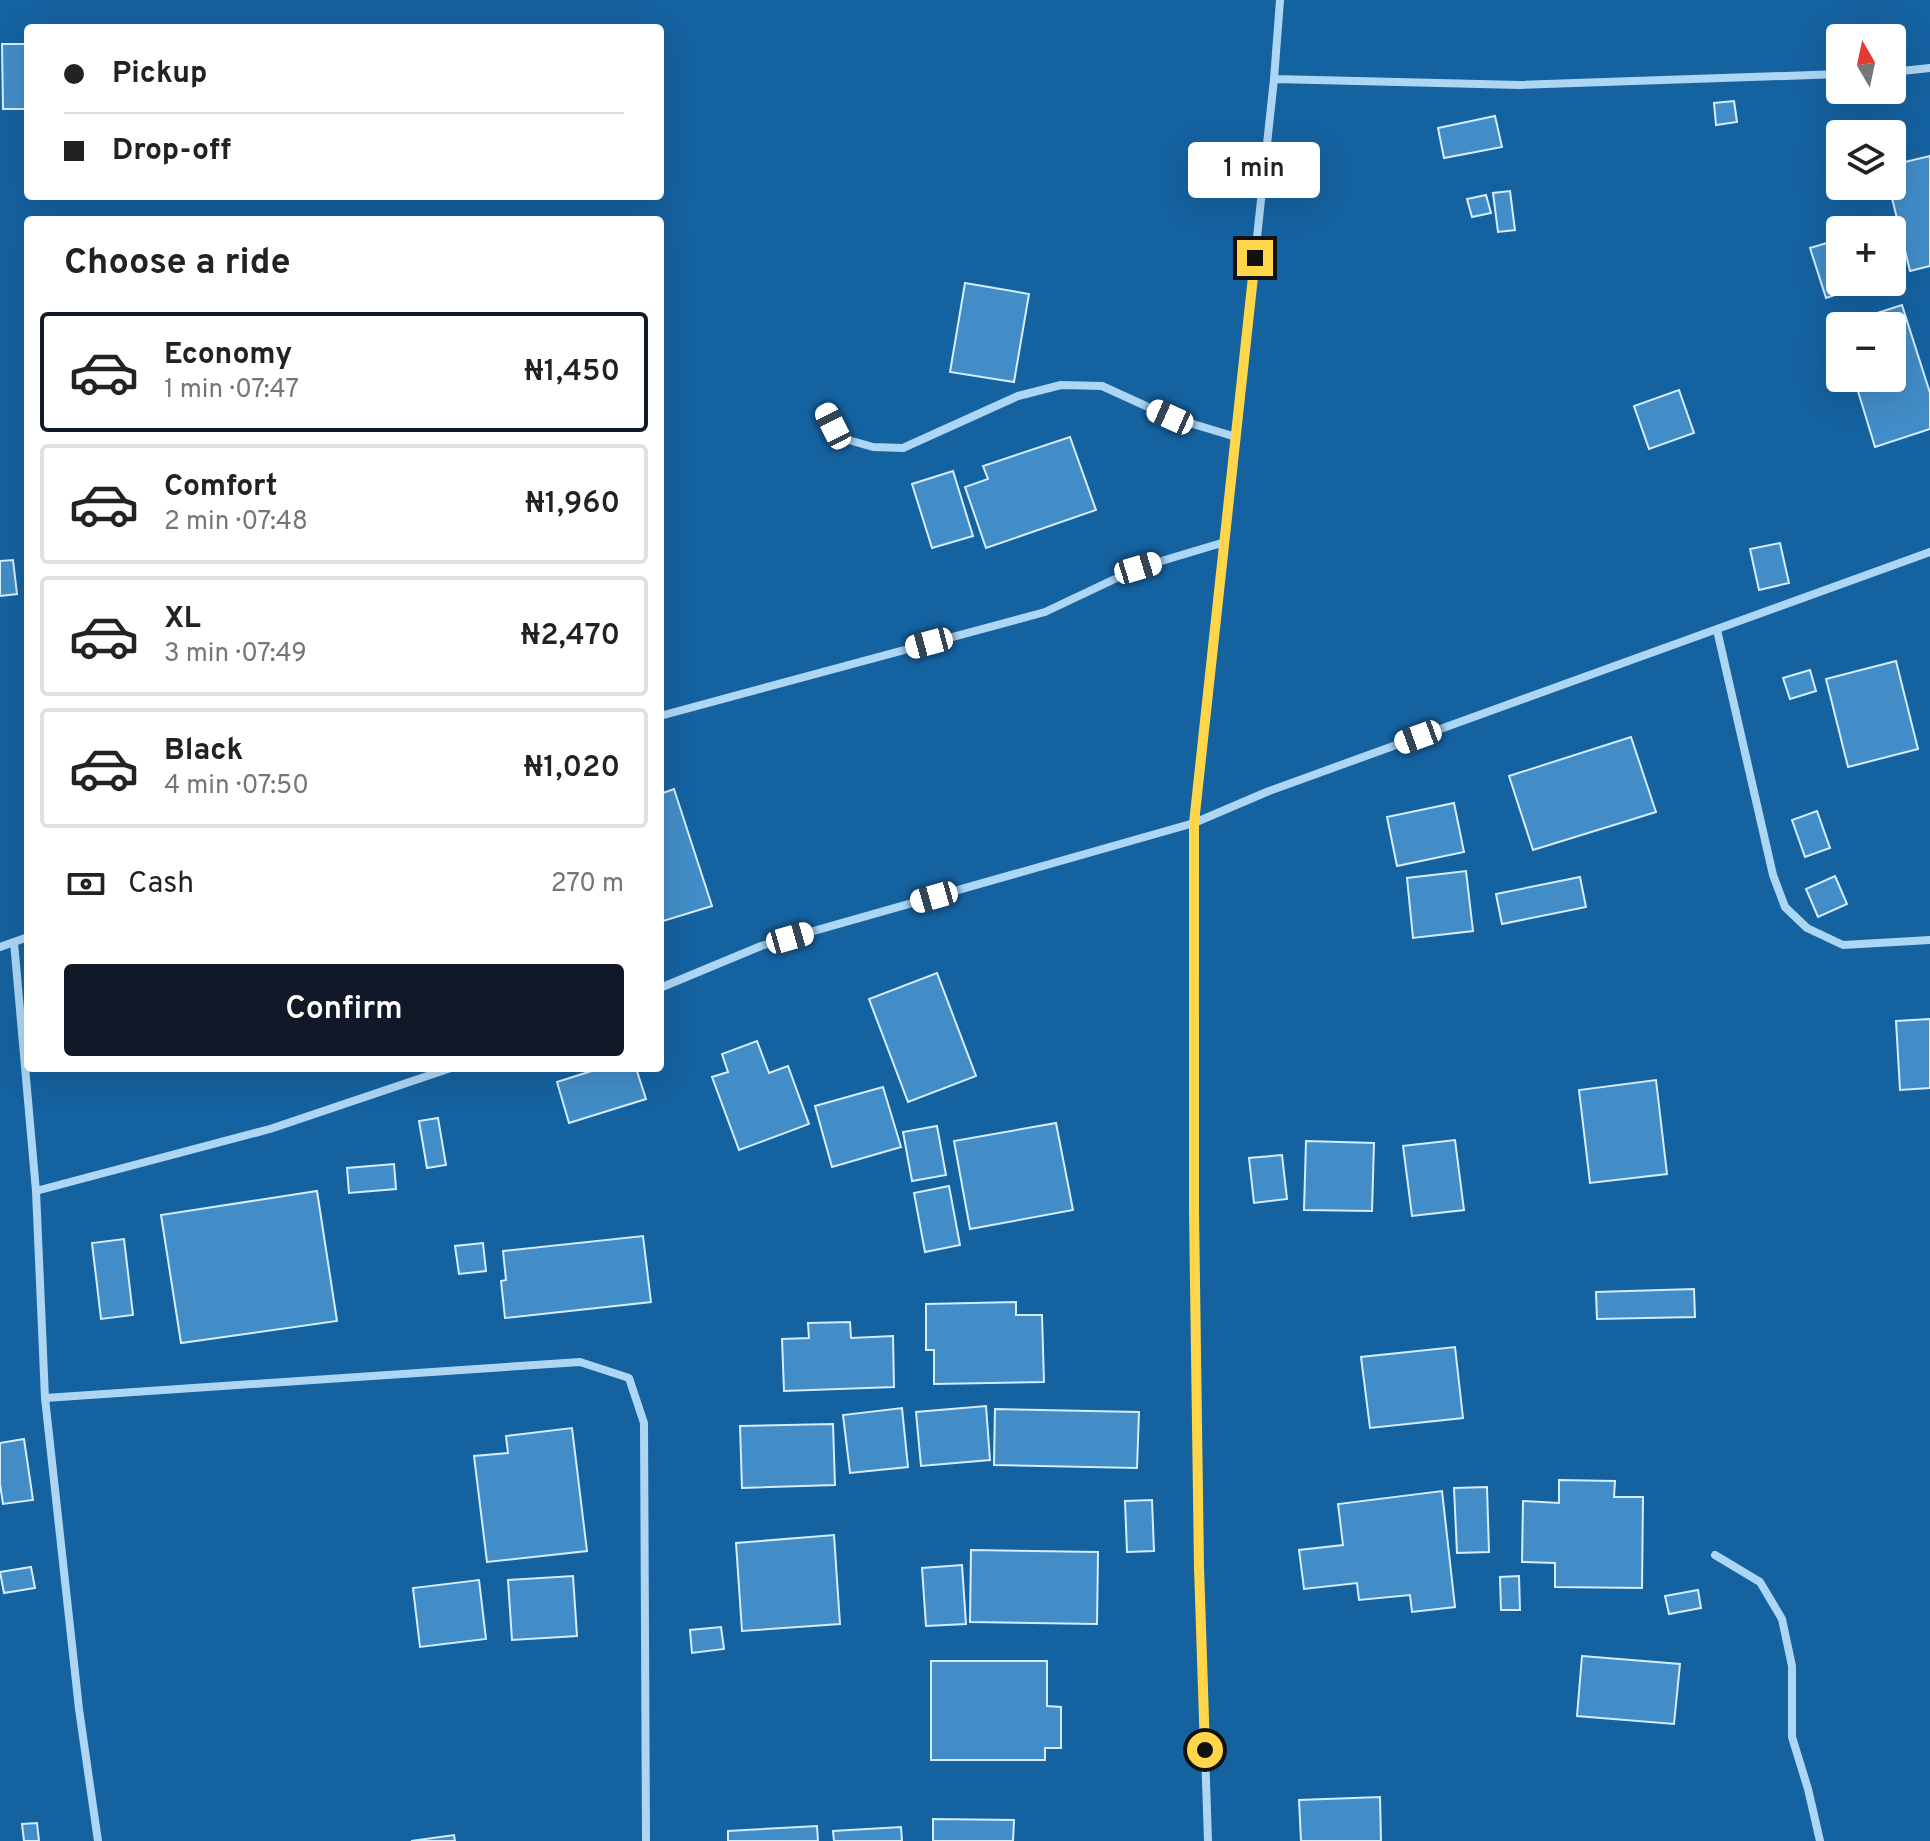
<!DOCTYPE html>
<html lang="en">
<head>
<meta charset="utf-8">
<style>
	:root { --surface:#fff; --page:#f6f6f6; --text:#222; --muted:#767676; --line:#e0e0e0; --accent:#111827 }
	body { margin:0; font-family:Overpass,sans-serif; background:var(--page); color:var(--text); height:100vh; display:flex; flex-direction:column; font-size:30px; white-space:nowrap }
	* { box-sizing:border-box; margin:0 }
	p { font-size:26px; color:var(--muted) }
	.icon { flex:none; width:44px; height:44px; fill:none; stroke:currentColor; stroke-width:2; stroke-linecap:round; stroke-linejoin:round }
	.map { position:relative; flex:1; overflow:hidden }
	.drawer { position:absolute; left:24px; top:216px; width:640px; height:856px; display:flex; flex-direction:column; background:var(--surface); border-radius:8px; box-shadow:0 8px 32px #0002 }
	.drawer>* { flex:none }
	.guide { position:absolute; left:24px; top:24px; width:640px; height:176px; border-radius:8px; box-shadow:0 8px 32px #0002; display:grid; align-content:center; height:176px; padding:0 40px; background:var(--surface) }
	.needle { width:52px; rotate:351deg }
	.buttons { position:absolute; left:1826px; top:24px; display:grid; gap:16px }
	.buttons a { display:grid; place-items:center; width:80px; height:80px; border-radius:8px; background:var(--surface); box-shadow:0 8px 32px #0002; font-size:40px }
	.end { position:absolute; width:36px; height:36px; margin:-18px; border:10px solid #ffd54a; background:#111; box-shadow:0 0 0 4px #111 }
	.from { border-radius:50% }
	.bubble { position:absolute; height:56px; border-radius:8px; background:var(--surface); box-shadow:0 8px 32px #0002; font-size:26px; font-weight:600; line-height:56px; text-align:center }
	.car { position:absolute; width:24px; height:48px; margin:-24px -12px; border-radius:10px; box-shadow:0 0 6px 2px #0007; background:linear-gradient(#fff 24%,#345 0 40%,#fff 0 76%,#345 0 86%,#fff 0) }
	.guide b { display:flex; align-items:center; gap:28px; height:76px; font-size:30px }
	.guide b+b { border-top:2px solid var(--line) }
	.guide i { width:20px; height:20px; background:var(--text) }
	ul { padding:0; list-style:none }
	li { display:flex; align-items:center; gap:24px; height:120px; margin:0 16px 12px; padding:0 24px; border:4px solid var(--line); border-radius:8px }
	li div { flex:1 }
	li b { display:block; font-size:30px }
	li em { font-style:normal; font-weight:600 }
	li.current { border-color:var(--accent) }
	li>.icon { width:72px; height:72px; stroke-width:1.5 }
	h2 { padding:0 40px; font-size:36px; line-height:96px }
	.pay { display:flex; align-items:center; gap:20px; height:88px; padding:0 40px; font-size:30px }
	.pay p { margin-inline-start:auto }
	.button { display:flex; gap:16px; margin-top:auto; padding:16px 40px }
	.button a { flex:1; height:92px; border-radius:8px; background:var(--accent); color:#fff; font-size:32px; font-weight:600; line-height:92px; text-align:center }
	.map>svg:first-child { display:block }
</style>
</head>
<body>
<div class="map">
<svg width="1930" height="1841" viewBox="0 0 1930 1841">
	<rect width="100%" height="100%" fill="#1562a0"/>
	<path fill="#428dc7" stroke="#d6edfd" stroke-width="2" d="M2,44H28V109H3Z
		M1734,101L1737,122L1716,125L1714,103Z
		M1495,116L1502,147L1444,158L1438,128Z
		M1930,156V266L1910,271L1889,186H1892V165Z
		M1510,191L1515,230L1498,232L1493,193Z
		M1486,195L1491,213L1472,217L1467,199Z
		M1840,239V282H1858L1859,287L1826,298L1810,248Z
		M965,283L1029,294L1014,382L950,372Z
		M1902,305L1930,393V429L1875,447L1854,378H1892V326H1840V335L1837,326Z
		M1679,390L1694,433L1649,449L1634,406Z
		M1070,437L1096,510L986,548L965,487L988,479L983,466Z
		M953,471L973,536L932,548L912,484Z
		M1780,543L1789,583L1759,590L1750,549Z
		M13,560L17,594L0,596V561Z
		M1896,661L1918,749L1848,767L1826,679Z
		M1810,670L1816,691L1790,699L1783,678Z
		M1631,737L1656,812L1533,850L1509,776Z
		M674,789L712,906L660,922V794Z
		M1454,803L1464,852L1397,866L1387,817Z
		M1817,811L1830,848L1805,857L1792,820Z
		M1466,871L1473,931L1413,938L1407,878Z
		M1835,876L1847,904L1818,917L1806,889Z
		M1580,877L1586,907L1502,924L1496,894Z
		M937,973L976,1076L908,1102L869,999Z
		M1930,1019V1088L1900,1090L1896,1021Z
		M757,1041L769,1073L788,1066L809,1124L739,1150L712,1077L728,1072L722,1054Z
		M601,1068H636L646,1099L569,1123L557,1082Z
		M1656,1080L1667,1174L1590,1183L1579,1090Z
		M883,1087L901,1147L832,1167L815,1106Z
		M438,1118L446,1165L427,1168L419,1121Z
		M1056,1123L1073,1210L970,1229L954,1141Z
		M937,1126L946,1175L912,1181L903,1132Z
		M1455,1140L1464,1210L1412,1216L1403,1146Z
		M1306,1141L1374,1143L1372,1211L1304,1210Z
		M1282,1155L1287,1199L1254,1203L1249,1158Z
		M394,1164L396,1189L349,1193L347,1168Z
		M949,1186L960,1245L925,1252L914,1193Z
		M317,1191L337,1321L181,1343L161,1215Z
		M643,1236L651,1302L505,1318L501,1281L506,1280L503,1251Z
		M124,1239L133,1315L101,1319L92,1243Z
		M483,1243L486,1271L459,1274L455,1246Z
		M1694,1289L1695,1317L1597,1319L1596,1292Z
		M1016,1302V1315H1042L1044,1382L934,1384V1350H926V1304Z
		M850,1322L851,1338L893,1336L894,1387L784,1391L782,1339L809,1338L808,1323Z
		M1455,1347L1463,1418L1370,1428L1361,1357Z
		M986,1406L990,1460L921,1466L916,1412Z
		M902,1408L908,1467L850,1473L843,1415Z
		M995,1409L1139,1412L1137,1468L994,1465Z
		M833,1424L835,1485L742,1488L740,1426Z
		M572,1428L587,1551L487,1562L474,1456L508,1453L506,1436Z
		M24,1439L33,1500L3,1504L0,1484V1443Z
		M1559,1480L1615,1481L1614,1497H1643L1642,1588L1555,1587V1563L1522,1562L1523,1501L1559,1503Z
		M1487,1487L1489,1552L1457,1553L1454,1488Z
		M1442,1491L1455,1607L1412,1612L1410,1595L1359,1600L1357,1583L1304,1589L1299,1550L1343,1545L1338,1504Z
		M1152,1500L1154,1551L1127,1552L1125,1501Z
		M834,1535L840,1624L742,1631L736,1543Z
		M971,1550L1098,1552L1097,1624L970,1622Z
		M962,1565L966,1624L926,1626L922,1568Z
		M31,1567L35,1588L4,1593L0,1572Z
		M573,1576L577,1636L512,1640L508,1580Z
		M1519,1576L1520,1610H1501L1500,1577Z
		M479,1580L486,1639L420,1647L413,1588Z
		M1698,1590L1701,1608L1669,1614L1665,1596Z
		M721,1627L724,1649L692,1653L690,1630Z
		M1582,1656L1680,1664L1674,1724L1577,1716Z
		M931,1661H1047V1706L1061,1707V1748H1045V1760H931Z
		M1380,1797L1381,1841H1301L1299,1800Z
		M933,1819L1014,1820L1013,1841H933Z
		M37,1823L39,1841H24L22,1824Z
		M817,1826L818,1841H728V1831Z
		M901,1827L902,1841H834L833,1831Z
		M454,1835L455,1841H411Z"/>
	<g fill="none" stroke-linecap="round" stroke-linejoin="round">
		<path stroke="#add6f4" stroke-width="8" d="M1892,72L1930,68
			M1274,79L1520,85L1840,74
			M826,412L833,426L845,439L873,447L903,448L1018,396L1061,385L1102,386L1170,417L1236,437
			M1717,630L1773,875L1785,907L1807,928L1843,945L1930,940
			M660,716L1045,612L1138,568L1225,542
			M14,942L36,1191L45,1398L79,1709L98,1841
			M0,947L28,937
			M660,988L761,946L1194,823L1269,791L1930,552
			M36,1191L270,1129L451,1068
			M45,1398L580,1362L629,1378L644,1423L646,1841
			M1715,1555L1760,1582L1782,1619L1792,1666V1737L1808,1789L1820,1841
			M1208,1841L1199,1567L1194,1211V823L1274,79L1280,0"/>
	</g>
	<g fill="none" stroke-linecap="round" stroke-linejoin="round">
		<path stroke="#ffd54a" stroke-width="10" d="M1205,1750L1199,1567L1194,1211V823L1255,258"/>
	</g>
</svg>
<div class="buttons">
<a><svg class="needle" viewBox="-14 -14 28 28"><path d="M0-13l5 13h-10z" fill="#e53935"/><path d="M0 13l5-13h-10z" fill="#767676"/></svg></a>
<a><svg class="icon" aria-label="layers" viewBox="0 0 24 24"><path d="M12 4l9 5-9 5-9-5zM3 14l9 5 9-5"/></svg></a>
<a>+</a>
<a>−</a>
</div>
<i class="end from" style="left:1205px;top:1750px"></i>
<i class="end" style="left:1255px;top:258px"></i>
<div class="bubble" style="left:1188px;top:142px;width:132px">1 min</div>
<i class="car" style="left:1170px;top:417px;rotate:294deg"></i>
<i class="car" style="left:833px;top:426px;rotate:333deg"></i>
<i class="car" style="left:1138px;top:568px;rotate:73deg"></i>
<i class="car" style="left:929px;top:643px;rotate:255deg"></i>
<i class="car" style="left:1418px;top:737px;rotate:250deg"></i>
<i class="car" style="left:934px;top:897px;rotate:254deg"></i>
<i class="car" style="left:790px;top:938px;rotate:74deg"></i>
<div class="guide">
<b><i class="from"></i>Pickup</b>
<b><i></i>Drop-off</b>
</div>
<section class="drawer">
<h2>Choose a ride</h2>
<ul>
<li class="current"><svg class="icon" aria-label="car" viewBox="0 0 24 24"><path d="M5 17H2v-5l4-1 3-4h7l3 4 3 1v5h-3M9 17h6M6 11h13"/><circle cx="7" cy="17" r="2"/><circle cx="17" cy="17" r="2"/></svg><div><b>Economy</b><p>1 min · 07:47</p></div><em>₦1,450</em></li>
<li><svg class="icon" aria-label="car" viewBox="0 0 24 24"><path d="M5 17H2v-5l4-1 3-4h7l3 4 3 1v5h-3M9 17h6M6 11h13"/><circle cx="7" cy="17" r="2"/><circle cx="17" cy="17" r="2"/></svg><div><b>Comfort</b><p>2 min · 07:48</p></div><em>₦1,960</em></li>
<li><svg class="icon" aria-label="car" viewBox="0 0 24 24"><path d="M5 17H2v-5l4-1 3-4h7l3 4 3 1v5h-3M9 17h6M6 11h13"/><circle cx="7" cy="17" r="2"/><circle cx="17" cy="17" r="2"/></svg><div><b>XL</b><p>3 min · 07:49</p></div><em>₦2,470</em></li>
<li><svg class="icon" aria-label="car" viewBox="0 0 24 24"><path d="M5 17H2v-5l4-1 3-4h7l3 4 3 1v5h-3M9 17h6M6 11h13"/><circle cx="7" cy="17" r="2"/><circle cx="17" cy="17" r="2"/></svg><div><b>Black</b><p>4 min · 07:50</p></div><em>₦1,020</em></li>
</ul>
<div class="pay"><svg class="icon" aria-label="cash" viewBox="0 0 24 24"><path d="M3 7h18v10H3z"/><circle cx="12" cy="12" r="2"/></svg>Cash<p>270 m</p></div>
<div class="button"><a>Confirm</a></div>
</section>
</div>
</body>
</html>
